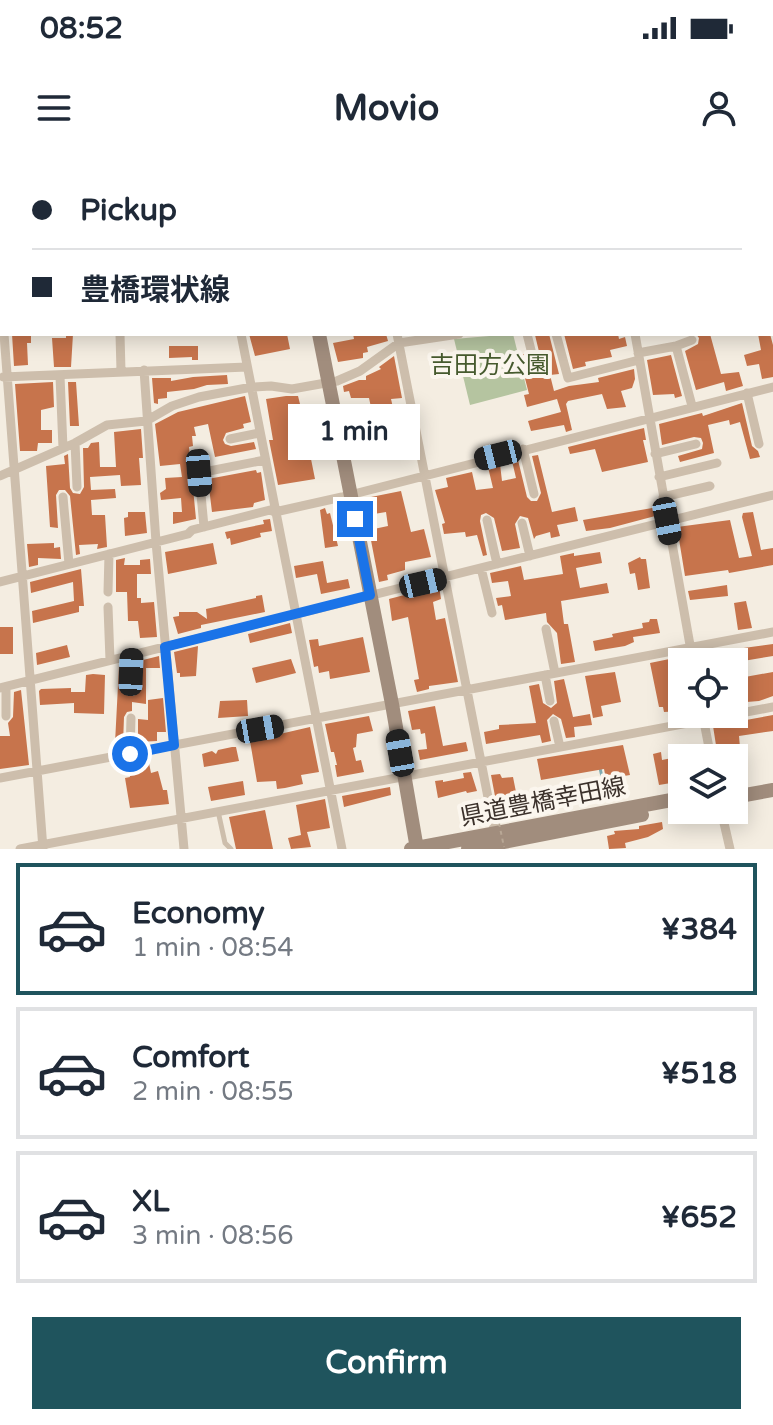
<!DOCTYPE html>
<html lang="en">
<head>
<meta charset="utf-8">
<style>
	:root { --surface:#fff; --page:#f6f6f7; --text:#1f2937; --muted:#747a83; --line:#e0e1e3; --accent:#1f545d }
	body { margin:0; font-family:"Varela Round","Noto Sans JP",sans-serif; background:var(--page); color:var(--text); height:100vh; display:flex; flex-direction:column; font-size:30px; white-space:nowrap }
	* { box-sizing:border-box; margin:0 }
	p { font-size:26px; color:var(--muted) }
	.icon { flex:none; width:44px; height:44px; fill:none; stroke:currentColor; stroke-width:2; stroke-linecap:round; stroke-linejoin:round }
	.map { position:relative; height:689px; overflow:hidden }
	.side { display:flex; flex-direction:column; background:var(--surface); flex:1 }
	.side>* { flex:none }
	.top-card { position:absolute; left:0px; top:0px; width:774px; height:176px; box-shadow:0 4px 20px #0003; display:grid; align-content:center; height:176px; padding:0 32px; background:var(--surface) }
	.controls { position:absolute; left:668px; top:488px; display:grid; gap:16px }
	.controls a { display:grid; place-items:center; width:80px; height:80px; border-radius:0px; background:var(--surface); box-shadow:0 4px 20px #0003; font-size:40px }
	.end { position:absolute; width:36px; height:36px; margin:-18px; border:10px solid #1a73e8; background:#fff; box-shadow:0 0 0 4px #fff }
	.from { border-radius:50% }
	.bubble { position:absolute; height:56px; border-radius:0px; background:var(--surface); box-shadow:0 4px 20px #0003; font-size:26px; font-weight:700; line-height:56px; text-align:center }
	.car { position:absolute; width:24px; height:48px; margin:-24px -12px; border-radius:10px; box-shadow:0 0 6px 2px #0007; background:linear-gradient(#222 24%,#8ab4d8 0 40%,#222 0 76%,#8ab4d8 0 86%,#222 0) }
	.top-card b { display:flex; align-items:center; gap:28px; height:76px; font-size:30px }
	.top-card b+b { border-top:2px solid var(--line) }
	.top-card i { width:20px; height:20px; background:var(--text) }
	ul { padding:14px 0 0; list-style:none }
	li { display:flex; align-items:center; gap:24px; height:132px; margin:0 16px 12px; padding:0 16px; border:4px solid var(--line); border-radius:0px }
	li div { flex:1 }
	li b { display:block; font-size:30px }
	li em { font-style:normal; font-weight:700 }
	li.selected { border-color:var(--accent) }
	li>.icon { width:72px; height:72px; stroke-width:1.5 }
	.button { display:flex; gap:16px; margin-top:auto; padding:16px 32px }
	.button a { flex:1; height:92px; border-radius:0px; background:var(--accent); color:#fff; font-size:32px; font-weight:700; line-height:92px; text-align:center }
	.status { display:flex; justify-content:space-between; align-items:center; height:56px; padding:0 40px; background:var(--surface); direction:ltr }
	.status svg { height:22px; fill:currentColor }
	header { display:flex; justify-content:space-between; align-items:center; height:104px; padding:0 32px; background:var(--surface); font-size:36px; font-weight:700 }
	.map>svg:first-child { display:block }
</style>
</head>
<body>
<div class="status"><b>08:52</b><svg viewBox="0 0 49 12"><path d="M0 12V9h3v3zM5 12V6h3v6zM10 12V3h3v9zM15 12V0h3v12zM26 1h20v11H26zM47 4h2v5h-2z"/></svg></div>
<header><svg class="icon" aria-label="menu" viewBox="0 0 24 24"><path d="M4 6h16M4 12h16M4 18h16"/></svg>Movio<svg class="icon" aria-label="person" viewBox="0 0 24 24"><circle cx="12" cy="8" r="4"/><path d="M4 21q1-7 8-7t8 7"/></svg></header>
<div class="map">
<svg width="773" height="689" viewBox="0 0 773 689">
	<rect width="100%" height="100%" fill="#f4ede1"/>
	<path fill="#b5c4a0" d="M513,174L527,230L470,245L454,179Z"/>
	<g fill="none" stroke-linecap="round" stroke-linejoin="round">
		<path stroke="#7fabb2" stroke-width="3" d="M0,161H2
			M600,608L602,617"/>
	</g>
	<path fill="#c7744c" d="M12,174H31V183H27L28,205L14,206Z
		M66,174H73L71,207H54L52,178H66Z
		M249,174H287L290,189L255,196Z
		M353,174H365V176L386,174L388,181L367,187L368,192L363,193V198L338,202L333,183L354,179Z
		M549,174L559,214L550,215L554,231L569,226L599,222L598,218L634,209L635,219L632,228L621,231L626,247L607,249L602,234L568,241L566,244L572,270L566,272L564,265L531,271L528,261L561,252L557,239L527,247L524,235L529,234L519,195L524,194L530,212H540L542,204L535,175Z
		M564,174H618L619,179L625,177L627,186L610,190L612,197L585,202L586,206L573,209Z
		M696,174H710L721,214L739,212L743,226L726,231L724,222L696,230L685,191L698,184L699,178Z
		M758,174H770L773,185V217L762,219L759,204L747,206L744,195L761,190Z
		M169,186H198V200H192V197L169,198Z
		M671,195L682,236L675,238L674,234L653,235L647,200Z
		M394,196L402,238L391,239L397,265L380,267L378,259L356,263V267L350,268L347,256L372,252L369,238H351L349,231L344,232L343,226L359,220H366V216L381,209L379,207Z
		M227,215L228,224L207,225L194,229L167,232V238L158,239V244L154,243L152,218H171V221L193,217Z
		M53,222L54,247L41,250V270H52V283H38L37,291H20L15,224Z
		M68,222H76L79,266H70Z
		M245,236L251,262L243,264L244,268L226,273L223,280L225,284L231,286L254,282L256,289L215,297L208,264L194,267L196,276H192L193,286L189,287L196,359L173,364V352H182L181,338L161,340L160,333L166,329L165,318L182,317L180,304L160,306L155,264L178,252Z
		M286,236H298L300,244L289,246L294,276L306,274L315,319L278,325L269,280H273L266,239Z
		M742,243L752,286L758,291L760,297L750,299L740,262L730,265L729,260L708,265L714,293L680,302L678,296L702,289L703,283L701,278L694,277L662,285L659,264L702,253L703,256Z
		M644,268L646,280H643L648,302L602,312L595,289L570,294L568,287Z
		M141,269L143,298H139L141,325L121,326L120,315L90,317L91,330L115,329L116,338L91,340L92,355H105L107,387L97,389L98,384L79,385L80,394L76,395L70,336L65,330H59L56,335L58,368L50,367L46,306L65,304L64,296L68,294L70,328L73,333L80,334L84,327L83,288H88L91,283L99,282L100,307H116L114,272Z
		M538,295L552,352L575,347L578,361L557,365L560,376L551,378L550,372L536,376L534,379L528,358L520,356L515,364L520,388L502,391L494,358L486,353L481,355L480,361L487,395L483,396L477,375L466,377L465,372L444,374L442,364L445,363L435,330L448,327L446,318L472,312L476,330L493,328L488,307L500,304L502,321L516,318L512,301L518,300L527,337L531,341H537L541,333L532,296Z
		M256,310L257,313L261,312L265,340L254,343L253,347L212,352L208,319Z
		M401,331L411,372L424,369L431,397L405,402V410L387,415L388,420L379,422L369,370L388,366L386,352L374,354L371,337Z
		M658,347L659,355L610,368L586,371L583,360Z
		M325,348L327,354L330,353L338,386L325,388L320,350Z
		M128,352H145L147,373L125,376L124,358L128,357Z
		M753,352L761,390L773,388V405L729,413L728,410L685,416L677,367L730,360L739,398L752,396L742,357L743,353Z
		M270,359L272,371L260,373L261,377L231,385L230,378L227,379L225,372L264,364L263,360Z
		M54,383V388L60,387L61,399L38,398V405L29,407L27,384Z
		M213,383L217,404L168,414L165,392Z
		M600,392L602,403L576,408L580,428L607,423L609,433L561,441L564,464H568L575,502L561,504L557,473L547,462L546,453L505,460L502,445L498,446L496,438L511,436L508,421L492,423L490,413L521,406L524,420L563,414L560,396L574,393V396Z
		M640,397L641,399H646L650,428L638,430L635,413L630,414L628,403Z
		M125,398L124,405H140V400L150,399L151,414H137V438H141V443L154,442L157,477L140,478L138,461H128L127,432H116V400Z
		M323,401L327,423L348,419L350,428L321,434L317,414L296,418L294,406Z
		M81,409L84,446H79V452L33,463L32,451L74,441L73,422L31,433L30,422Z
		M727,425L728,436L690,440L688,431Z
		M439,426L441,439L433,442L436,460L445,458L458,522L429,526V529L417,532L414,520L419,519L408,457L392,461L389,439Z
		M262,435L265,452L201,465V468L178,474L173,457L179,456V452H197L207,459L206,449L256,438V436Z
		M746,441L752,468L738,470L734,443Z
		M650,459H657L660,473L633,477L634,482L625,486L595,491L593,481L613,477L612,474L643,468L642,463L649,462Z
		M290,463L292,473L250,483L248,474Z
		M0,467H13V494H0Z
		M363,477L370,512L330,519L329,511L319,513L318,506L314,507L309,480L318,479L319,486Z
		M773,484V496L737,502H700L699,494Z
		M67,485L70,497L37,505L36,493Z
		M198,486L196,516L180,517V513H177L174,492Z
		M159,496L160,508H146V544L132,542V551L127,552L124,557L123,584L115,583L119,506L124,505V532L128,536H134L138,530L139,501Z
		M684,496L685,502L676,505L679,520L682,519V551L664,552L663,547H659L650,503Z
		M291,499L296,513L256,523L252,508Z
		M615,512L621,542L601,546L603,556L593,558L585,516Z
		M773,512V536L759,541L734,543V519Z
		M93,514L105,515L104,554L74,553V543L40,545L39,531L41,529L71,528V532H85L86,515Z
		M564,519L573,557L590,554L592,565L574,567L575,577L566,578L561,559L553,554L547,560L551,581L542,583L540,575L486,584L484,572L499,569V565L536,563L529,526L539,524L543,543L551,548L557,543L554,521Z
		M21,530L29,605L0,609V576H10L8,563L13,557L14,532Z
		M163,538L166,572H157V581L138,582V559L148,560V540Z
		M247,540L248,556L218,558L220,541Z
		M435,546L443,586L466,582L468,591L420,600L418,590L427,589L425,573L421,574L420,569L412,570L408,551Z
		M773,555V571L739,576L741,599L734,600L729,596L718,598L713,566Z
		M369,556L373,571L357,574L356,587L353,588L356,601L361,600L364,612L337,617L335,605H337L334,592H331L325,564Z
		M310,567L319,612L301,615L303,624L285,628L277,629L276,621L257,622L250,581Z
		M623,585L630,615L606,619L604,609L541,620L537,599Z
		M232,587H236L239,601L204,607L202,594L212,591L216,594L218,590Z
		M661,592L662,600L672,598L677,622L659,625L653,594Z
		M148,598L151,613L158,611L163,630H167L169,644L130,648L125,618L130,617L127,602Z
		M471,612L477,631L467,633L466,631L438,638L435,621L443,620V622L464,618L463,613Z
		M500,614L502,618L513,617L517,637L527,634L531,654L504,659L502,651L498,652L491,615Z
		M243,621L245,635L211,641L208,627Z
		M390,627L391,635L344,647L342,636Z
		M325,639L330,668L307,672L311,687L291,689L288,678L301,675L296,645Z
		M265,650L273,689H236L229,657Z
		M662,662L663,669L648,677L625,683L626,688L609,689L607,676L615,674L614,671L639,669V666Z"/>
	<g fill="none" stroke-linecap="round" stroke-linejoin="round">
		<path stroke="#cdbeac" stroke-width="5" d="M218,651L225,683L231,689"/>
		<path stroke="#cdbeac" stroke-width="9" d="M199,0L200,2
			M363,0V2
			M560,0V2
			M610,0V2
			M686,0V2
			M772,50H773
			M0,57L2,116
			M772,114H773
			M4,174L43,689
			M120,174L121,211
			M241,174L342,689
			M397,174L495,673
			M527,174L535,206
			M556,174L568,218L639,200
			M635,174L693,502
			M676,186L692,180
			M638,193L676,186L692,246
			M144,210L156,382L184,689
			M60,216L63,288
			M3,217L247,207
			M747,233L759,284
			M230,279L259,273
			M75,283L77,327
			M523,289L534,334
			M655,294L696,284
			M0,316L75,283L107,265L146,261L172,246L199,237L252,227L271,226L292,229L337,221L360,211L399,183L459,174
			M659,317L717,303
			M63,337L69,404
			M663,337L710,326
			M487,360L497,404
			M522,363L530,396
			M204,367L199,313L265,300
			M481,408L492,453
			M0,422L188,374L192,370L270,350L275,352L342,337L773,227
			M108,432L109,394
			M108,447L110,500
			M546,469L555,513
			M545,515L550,541
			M6,527V556
			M0,528L773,335
			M131,529L132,495
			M554,561L560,587
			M705,567L711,598
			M130,594L131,558
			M0,618L773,472
			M721,650L730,689
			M20,689L773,547"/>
		<path stroke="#a18d7d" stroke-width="14" d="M286,0L287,2
			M319,174L392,544L417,689
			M734,637L773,630
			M411,689L682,638
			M468,689L642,655"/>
		<path stroke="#b9a896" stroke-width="2" stroke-dasharray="4 4" stroke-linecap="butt" d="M499,663L504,687"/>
	</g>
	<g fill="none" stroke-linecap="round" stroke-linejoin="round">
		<path stroke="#1a73e8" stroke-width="10" d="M130,594L174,585L165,487L370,435L355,359"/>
	</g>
	<g text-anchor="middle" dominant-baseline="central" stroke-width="8" stroke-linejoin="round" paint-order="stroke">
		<g font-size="24" fill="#465a2e" stroke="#fbf6ee">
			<text x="490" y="205">吉田方公園</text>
		</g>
		<g font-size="24" fill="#3b312b" stroke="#fbf6ee">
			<text transform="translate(543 642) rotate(-11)">県道豊橋幸田線</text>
		</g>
	</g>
</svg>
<div class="controls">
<a><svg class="icon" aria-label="locate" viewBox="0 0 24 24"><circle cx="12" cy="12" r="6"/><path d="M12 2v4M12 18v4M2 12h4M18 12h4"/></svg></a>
<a><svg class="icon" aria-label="layers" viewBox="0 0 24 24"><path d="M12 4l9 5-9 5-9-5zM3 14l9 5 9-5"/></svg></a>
</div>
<i class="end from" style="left:130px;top:594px"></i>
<i class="end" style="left:355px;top:359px"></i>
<div class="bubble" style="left:288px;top:244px;width:132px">1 min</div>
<i class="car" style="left:498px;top:295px;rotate:256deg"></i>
<i class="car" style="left:199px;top:313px;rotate:175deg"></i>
<i class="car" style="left:667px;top:361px;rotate:169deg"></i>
<i class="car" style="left:423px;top:423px;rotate:77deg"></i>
<i class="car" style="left:131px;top:512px;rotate:2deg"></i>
<i class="car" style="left:260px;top:569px;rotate:80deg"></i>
<i class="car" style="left:400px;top:593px;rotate:350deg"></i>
<div class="top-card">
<b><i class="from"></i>Pickup</b>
<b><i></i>豊橋環状線</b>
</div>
</div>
<section class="side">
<ul>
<li class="selected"><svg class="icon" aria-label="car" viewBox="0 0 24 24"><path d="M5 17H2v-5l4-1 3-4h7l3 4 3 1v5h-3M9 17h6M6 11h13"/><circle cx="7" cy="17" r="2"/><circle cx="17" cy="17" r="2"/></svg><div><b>Economy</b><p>1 min · 08:54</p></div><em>¥384</em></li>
<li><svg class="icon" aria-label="car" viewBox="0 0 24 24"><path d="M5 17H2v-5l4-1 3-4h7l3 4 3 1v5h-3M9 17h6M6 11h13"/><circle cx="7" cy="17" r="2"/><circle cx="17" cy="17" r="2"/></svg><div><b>Comfort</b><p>2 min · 08:55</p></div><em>¥518</em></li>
<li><svg class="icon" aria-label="car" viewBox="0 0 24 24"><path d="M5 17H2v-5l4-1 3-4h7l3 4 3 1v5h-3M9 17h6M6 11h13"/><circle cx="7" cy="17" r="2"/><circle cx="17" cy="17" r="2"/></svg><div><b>XL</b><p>3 min · 08:56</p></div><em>¥652</em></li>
</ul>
<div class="button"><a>Confirm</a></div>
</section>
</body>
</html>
